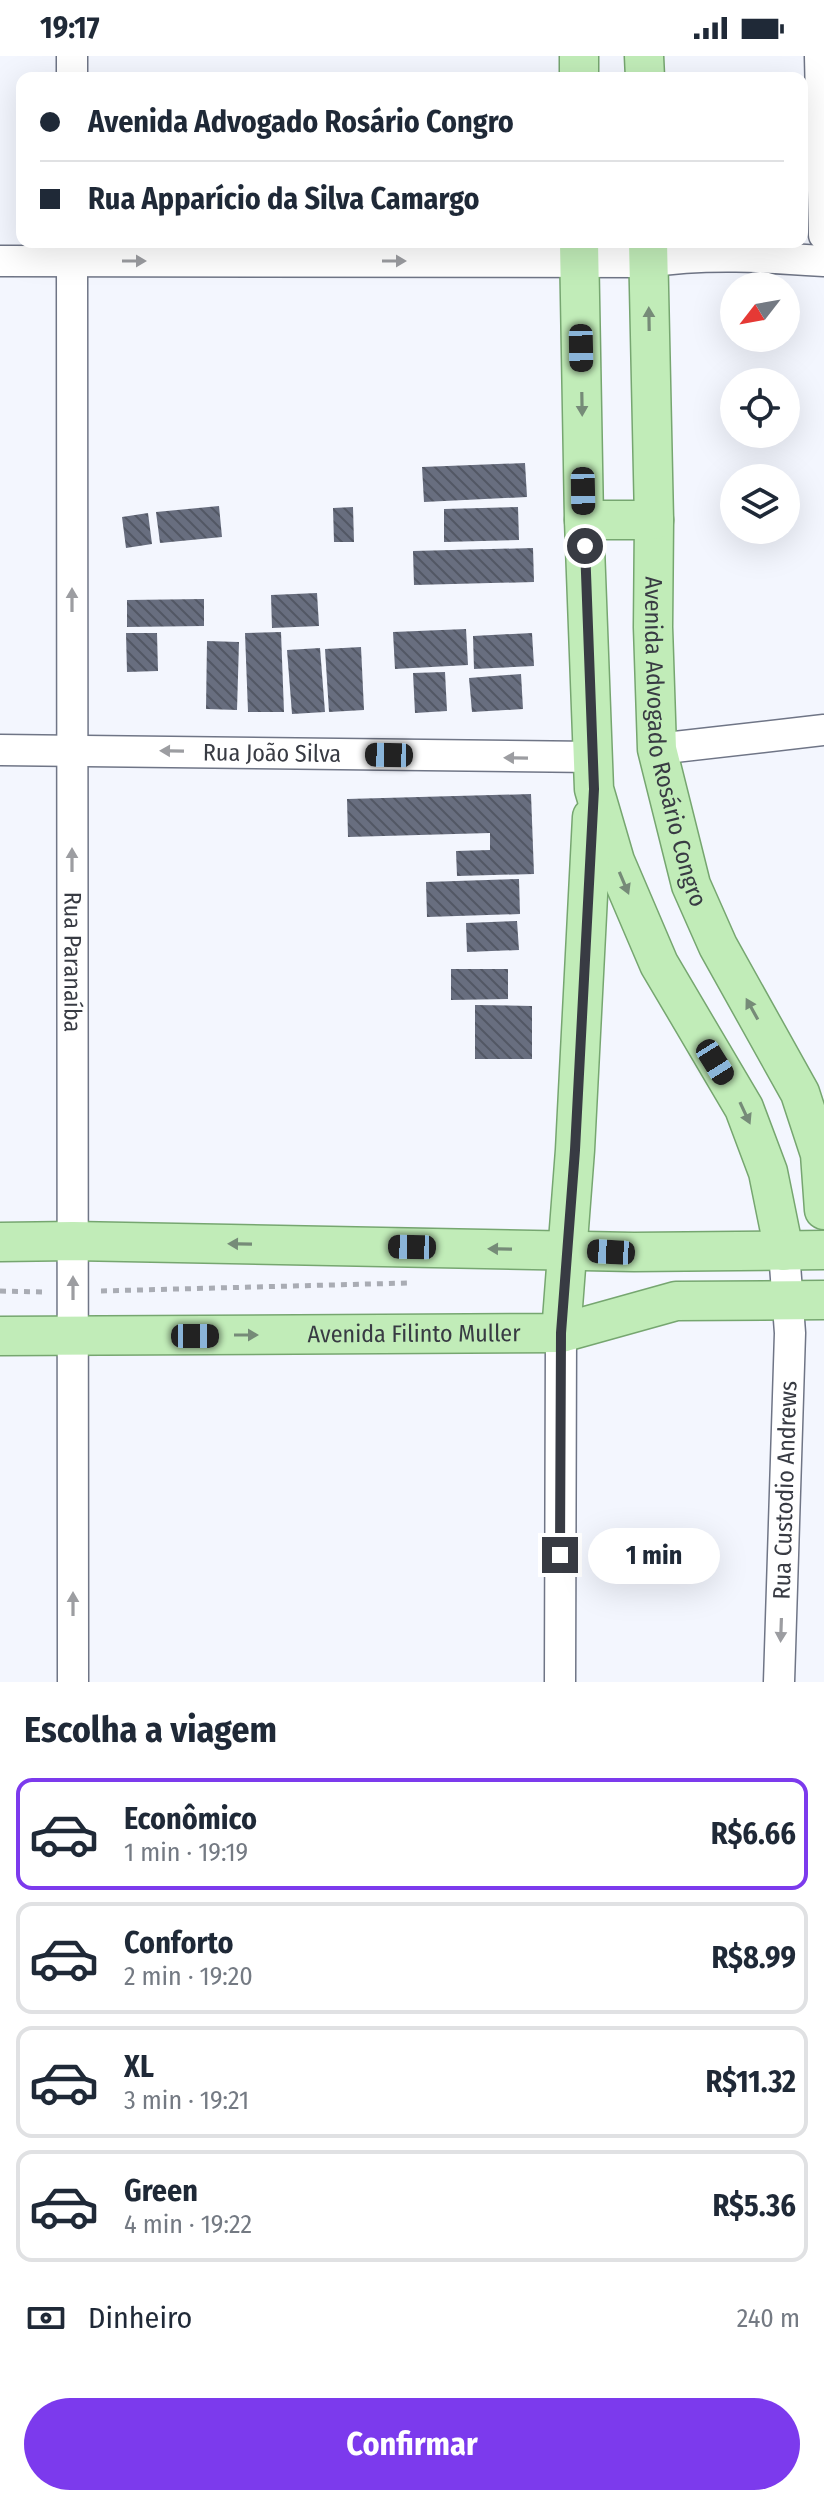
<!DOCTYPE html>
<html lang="pt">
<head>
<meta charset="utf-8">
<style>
	:root { --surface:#fff; --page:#f6f6f7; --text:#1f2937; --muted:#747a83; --line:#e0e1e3; --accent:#7c3aed }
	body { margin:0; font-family:"Fira Sans Condensed",sans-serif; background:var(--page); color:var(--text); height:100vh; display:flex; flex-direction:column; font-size:30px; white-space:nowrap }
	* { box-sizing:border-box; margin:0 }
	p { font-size:26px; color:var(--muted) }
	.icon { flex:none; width:44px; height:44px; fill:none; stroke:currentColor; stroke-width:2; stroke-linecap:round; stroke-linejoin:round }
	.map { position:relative; height:1626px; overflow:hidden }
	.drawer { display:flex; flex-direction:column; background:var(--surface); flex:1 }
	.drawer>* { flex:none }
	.top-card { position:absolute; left:16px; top:16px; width:792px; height:176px; border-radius:16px; box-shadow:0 8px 32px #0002; display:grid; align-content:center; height:176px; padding:0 24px; background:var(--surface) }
	.needle { width:52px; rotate:239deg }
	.controls { position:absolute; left:720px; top:216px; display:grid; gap:16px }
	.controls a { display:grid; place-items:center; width:80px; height:80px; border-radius:50%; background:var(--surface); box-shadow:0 8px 32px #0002; font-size:40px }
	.end { position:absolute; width:36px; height:36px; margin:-18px; border:10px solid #383b43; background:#fff; box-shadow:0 0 0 4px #fff }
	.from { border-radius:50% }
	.bubble { position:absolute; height:56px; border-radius:28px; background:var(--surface); box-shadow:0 8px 32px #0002; font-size:26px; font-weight:700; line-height:56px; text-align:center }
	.car { position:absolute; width:24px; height:48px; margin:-24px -12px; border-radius:10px; box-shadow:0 0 6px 2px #0007; background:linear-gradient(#222 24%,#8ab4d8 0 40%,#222 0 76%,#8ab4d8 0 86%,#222 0) }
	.top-card b { display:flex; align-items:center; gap:28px; height:76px; font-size:30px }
	.top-card b+b { border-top:2px solid var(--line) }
	.top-card i { width:20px; height:20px; background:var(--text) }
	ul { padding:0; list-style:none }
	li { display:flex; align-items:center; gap:24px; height:112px; margin:0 16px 12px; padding:0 8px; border:4px solid var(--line); border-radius:16px }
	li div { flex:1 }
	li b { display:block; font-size:30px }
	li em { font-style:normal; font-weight:700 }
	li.active { border-color:var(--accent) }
	li>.icon { width:72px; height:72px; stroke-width:1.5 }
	h2 { padding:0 24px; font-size:36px; line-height:96px }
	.pay { display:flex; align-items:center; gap:20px; height:88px; padding:0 24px; font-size:30px }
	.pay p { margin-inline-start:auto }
	.primary-button { display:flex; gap:16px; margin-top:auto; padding:16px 24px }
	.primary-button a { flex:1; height:92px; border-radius:48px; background:var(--accent); color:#fff; font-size:32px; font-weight:700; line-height:92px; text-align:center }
	.status { display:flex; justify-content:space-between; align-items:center; height:56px; padding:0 40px; background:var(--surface); direction:ltr }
	.status svg { height:22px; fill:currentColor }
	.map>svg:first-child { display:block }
</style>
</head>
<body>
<div class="status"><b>19:17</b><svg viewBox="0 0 49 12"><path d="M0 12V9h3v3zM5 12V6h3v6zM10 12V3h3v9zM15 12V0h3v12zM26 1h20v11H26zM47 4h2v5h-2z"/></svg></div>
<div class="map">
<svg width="824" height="1626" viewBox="0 0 824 1626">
	<defs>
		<pattern id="building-back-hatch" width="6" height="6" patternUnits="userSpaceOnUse" patternTransform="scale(2)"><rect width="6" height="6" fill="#686e7f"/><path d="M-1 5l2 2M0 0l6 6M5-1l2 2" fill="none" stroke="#525764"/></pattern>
	</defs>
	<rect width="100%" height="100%" fill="#f3f6fe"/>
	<path fill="url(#building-back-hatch)" d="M525,407L527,441L424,446L422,411Z
		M219,450L222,481L160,487L156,456Z
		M353,451L354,486H334L333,452Z
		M518,451L519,484L444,486V453Z
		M148,457L152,488L126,492L122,461Z
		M533,492L534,526L414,529L413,495Z
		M317,537L319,570L272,572L271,539Z
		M204,543V570L127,571V544Z
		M466,573L468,609L395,613L393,576Z
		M281,576L284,656H248L245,577Z
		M126,577H157L158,615L127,616Z
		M532,577L534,610L474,613L473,580Z
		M207,585L239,586L237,654L206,653Z
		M361,591L364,654L329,656L325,593Z
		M320,592L325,656L292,658L287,594Z
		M445,616L447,655L415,657L413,617Z
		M521,618L523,653L472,656L469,622Z
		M531,738L534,818L457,820L456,795L490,794V777L348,781L347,743Z
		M519,823L520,858L427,861L426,826Z
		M517,865L519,894L467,896L466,867Z
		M451,913H508V943L451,944Z
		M475,949L532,950V1003H475Z"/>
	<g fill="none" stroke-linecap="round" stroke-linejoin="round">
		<defs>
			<g id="minor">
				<path d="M72,0V22"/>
				<path d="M820,0L824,179"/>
				<path id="s1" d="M72,186L73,1626"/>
				<path d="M0,205L648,206C706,197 766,201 824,205"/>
				<path d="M657,693L824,674"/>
				<path id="s2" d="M0,694L594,701"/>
				<path d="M560,1626L561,1277"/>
				<path id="s3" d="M779,1626L790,1277L784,1195"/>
			</g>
			<g id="major">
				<path d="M579,0V22"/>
				<path d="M644,0L645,22"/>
				<path d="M579,186L584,464L594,733L615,805L659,908L744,1052L768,1116L784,1195"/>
				<path id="s4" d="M648,186L654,464L653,571L657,693L691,829L718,890L800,1037L820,1098L824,1154"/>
				<path d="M584,464H654"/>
				<path d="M0,1186L73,1185L634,1196L824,1194"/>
				<path d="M561,1277L575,1094L592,761"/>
				<path id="s5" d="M0,1280L561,1277L676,1245L824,1244"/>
			</g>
		</defs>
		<use href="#minor" stroke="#6f7586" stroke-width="33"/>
		<use href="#major" stroke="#76a670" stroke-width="41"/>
		<path stroke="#a9acb4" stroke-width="5" stroke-dasharray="6 6" stroke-linecap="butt" d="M0,1235L47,1236
			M101,1235L407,1227"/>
		<use href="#minor" stroke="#fff" stroke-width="30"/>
		<use href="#major" stroke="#c1ecb8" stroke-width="38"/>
	</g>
	<defs><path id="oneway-solid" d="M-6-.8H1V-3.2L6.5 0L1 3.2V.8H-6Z" transform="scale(2)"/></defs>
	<g fill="#9c9da1">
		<use href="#oneway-solid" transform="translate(134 205)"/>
		<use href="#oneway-solid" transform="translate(394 205)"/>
		<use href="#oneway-solid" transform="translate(72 544) rotate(-90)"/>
		<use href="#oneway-solid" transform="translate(172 695) rotate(-179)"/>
		<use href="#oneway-solid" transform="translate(516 702) rotate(-179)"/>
		<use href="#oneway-solid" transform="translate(72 804) rotate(-90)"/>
		<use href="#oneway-solid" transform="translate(73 1232) rotate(-90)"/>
		<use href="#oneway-solid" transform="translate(73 1548) rotate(-90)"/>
		<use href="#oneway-solid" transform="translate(781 1574) rotate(92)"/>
	</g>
	<g fill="#768b78">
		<use href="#oneway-solid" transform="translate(649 263) rotate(-91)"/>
		<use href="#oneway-solid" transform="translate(582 348) rotate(89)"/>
		<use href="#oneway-solid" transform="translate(624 827) rotate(67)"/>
		<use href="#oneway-solid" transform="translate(752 953) rotate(-119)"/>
		<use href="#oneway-solid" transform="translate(745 1057) rotate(65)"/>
		<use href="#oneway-solid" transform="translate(240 1188) rotate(-179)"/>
		<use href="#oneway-solid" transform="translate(500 1193) rotate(-179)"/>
		<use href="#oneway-solid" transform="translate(246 1279)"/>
	</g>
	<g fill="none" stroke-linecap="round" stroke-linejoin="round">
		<path stroke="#383b43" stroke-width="10" d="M560,1499L561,1277L575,1094L594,733L585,490"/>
	</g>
	<g text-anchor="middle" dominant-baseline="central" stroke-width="8" stroke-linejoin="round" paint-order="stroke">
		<g font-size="24" fill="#383b43" stroke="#fff">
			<text stroke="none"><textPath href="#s4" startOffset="502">Avenida Advogado Rosário Congro</textPath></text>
			<text stroke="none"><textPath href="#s2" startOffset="272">Rua João Silva</textPath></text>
			<text stroke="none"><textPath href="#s1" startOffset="720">Rua Paranaíba</textPath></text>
			<text stroke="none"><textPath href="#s5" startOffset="414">Avenida Filinto Muller</textPath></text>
			<text stroke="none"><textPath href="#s3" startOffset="192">Rua Custodio Andrews</textPath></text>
		</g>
	</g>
</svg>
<div class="controls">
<a><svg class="needle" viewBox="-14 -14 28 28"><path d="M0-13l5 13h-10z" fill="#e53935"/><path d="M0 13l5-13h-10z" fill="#747a83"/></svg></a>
<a><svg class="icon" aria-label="locate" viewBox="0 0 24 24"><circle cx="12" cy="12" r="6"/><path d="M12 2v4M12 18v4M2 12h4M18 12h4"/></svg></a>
<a><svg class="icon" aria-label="layers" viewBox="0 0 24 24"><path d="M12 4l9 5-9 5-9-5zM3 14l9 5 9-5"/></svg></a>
</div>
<i class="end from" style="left:585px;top:490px"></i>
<i class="end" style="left:560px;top:1499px"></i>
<div class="bubble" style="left:588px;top:1472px;width:132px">1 min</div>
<i class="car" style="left:581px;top:292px;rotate:179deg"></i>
<i class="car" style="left:583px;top:435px;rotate:179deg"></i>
<i class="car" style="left:389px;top:699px;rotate:271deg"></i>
<i class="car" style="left:715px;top:1006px;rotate:148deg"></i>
<i class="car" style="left:412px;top:1191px;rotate:271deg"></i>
<i class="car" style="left:611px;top:1196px;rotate:273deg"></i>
<i class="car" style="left:195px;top:1280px;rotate:90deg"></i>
<div class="top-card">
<b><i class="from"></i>Avenida Advogado Rosário Congro</b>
<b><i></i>Rua Apparício da Silva Camargo</b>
</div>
</div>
<section class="drawer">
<h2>Escolha a viagem</h2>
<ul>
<li class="active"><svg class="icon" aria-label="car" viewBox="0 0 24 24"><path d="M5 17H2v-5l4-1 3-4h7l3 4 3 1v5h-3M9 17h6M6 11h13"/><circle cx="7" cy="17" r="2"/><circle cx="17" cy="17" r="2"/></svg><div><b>Econômico</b><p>1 min · 19:19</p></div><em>R$6.66</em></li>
<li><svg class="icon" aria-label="car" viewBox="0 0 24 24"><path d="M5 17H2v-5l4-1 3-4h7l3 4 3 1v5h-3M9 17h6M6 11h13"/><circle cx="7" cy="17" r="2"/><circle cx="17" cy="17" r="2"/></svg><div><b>Conforto</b><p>2 min · 19:20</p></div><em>R$8.99</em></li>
<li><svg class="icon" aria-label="car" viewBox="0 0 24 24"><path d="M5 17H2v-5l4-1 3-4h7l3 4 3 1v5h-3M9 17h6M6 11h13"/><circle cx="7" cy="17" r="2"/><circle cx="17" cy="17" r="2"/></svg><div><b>XL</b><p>3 min · 19:21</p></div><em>R$11.32</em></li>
<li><svg class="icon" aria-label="car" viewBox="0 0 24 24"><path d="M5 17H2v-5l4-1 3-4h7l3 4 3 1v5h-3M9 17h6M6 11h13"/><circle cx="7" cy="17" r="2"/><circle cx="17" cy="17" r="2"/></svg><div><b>Green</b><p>4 min · 19:22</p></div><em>R$5.36</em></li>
</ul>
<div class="pay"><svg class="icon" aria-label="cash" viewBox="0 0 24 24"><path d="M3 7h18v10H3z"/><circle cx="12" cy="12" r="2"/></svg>Dinheiro<p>240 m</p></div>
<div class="primary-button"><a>Confirmar</a></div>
</section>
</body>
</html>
